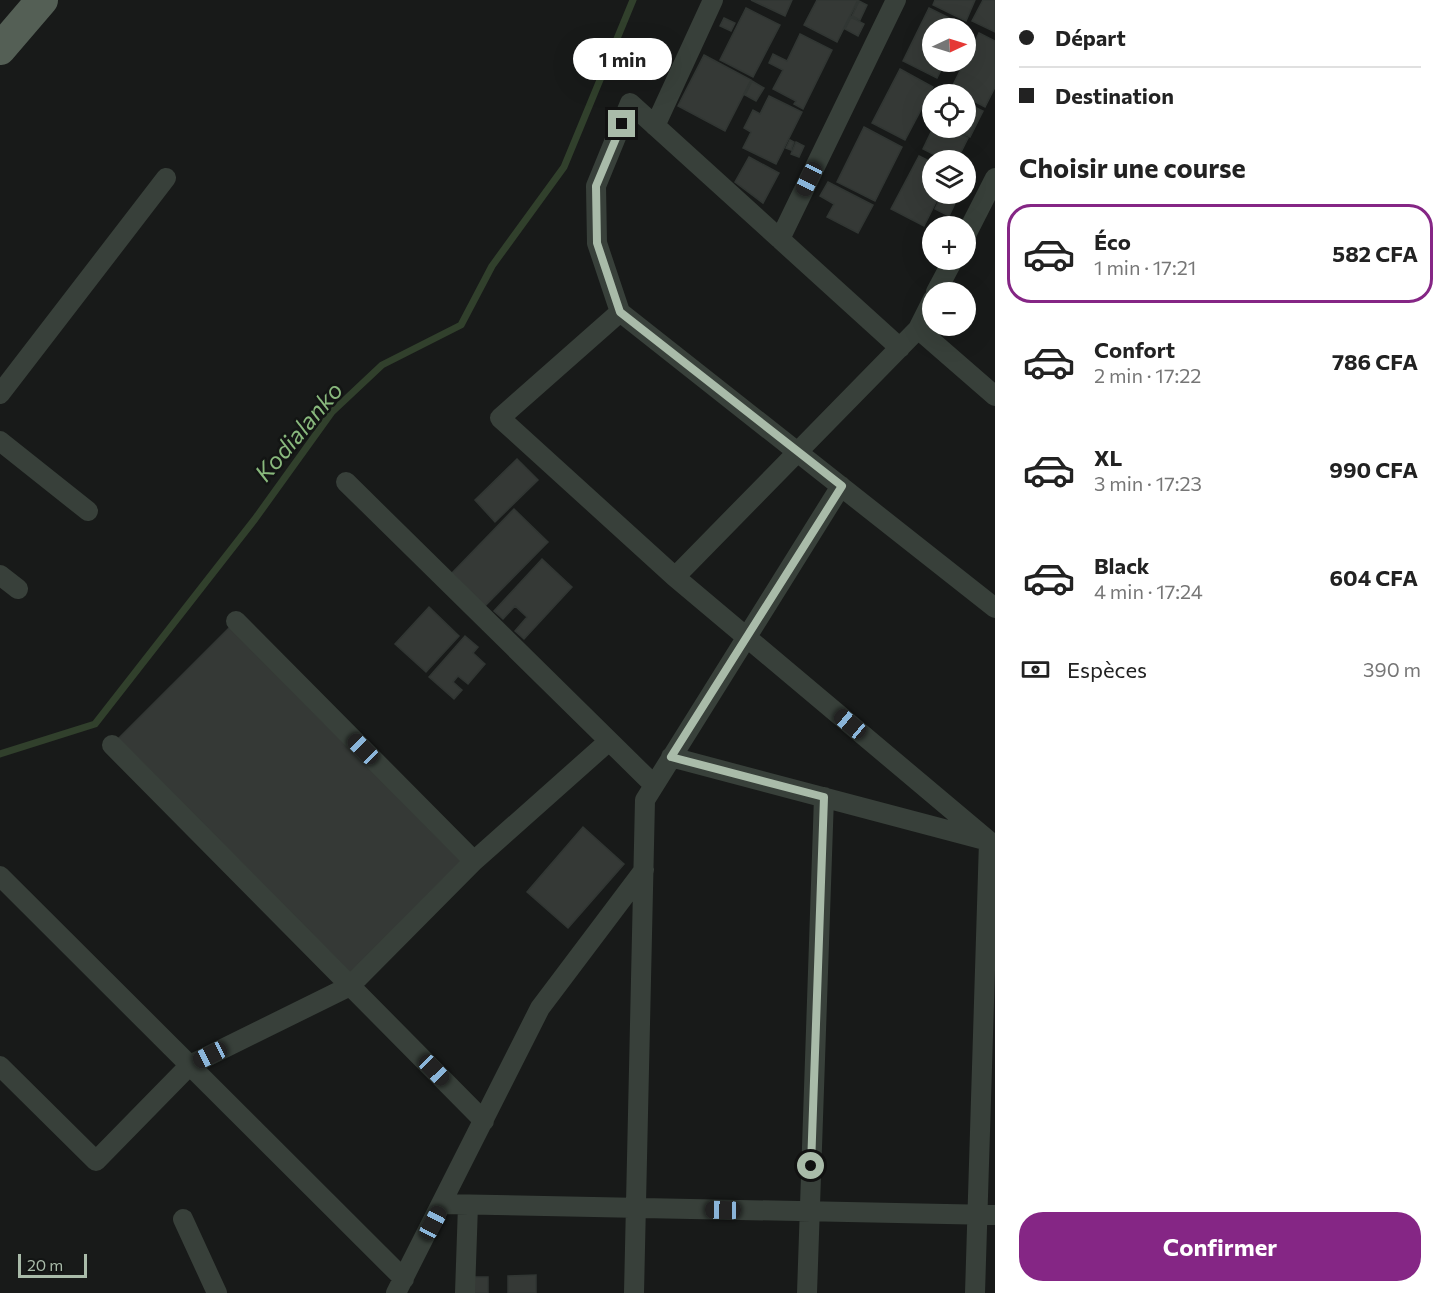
<!DOCTYPE html>
<html lang="fr">
<head>
<meta charset="utf-8">
<style>
	:root { --surface:#fff; --page:#f2f2f2; --text:#222; --muted:#767676; --line:#e0e0e0; --accent:#852685 }
	body { margin:0; font-family:Commissioner,sans-serif; background:var(--page); color:var(--text); height:100vh; display:flex; flex-direction:column; font-size:22px; white-space:nowrap }
	* { box-sizing:border-box; margin:0 }
	p { font-size:20px; color:var(--muted) }
	.icon { flex:none; width:33px; height:33px; fill:none; stroke:currentColor; stroke-width:2; stroke-linecap:round; stroke-linejoin:round }
	.map { position:relative; flex:1; overflow:hidden }
	.side { display:flex; flex-direction:column; background:var(--surface); width:450px }
	.side>* { flex:none }
	.hud { display:grid; align-content:center; height:132px; padding:0 24px; background:var(--surface) }
	.needle { width:39px; rotate:86deg }
	.buttons { position:absolute; left:922px; top:18px; display:grid; gap:12px }
	.buttons a { display:grid; place-items:center; width:54px; height:54px; border-radius:50%; background:var(--surface); box-shadow:0 6px 24px #0002; font-size:30px }
	.scale { position:absolute; left:18px; bottom:15px; width:69px; box-sizing:border-box; padding-left:6px; border:3px solid #a9bba9; border-top:0; font-size:16px; line-height:21px; white-space:nowrap; color:#a9bba9; -webkit-text-stroke:4px #131514; paint-order:stroke }
	.end { position:absolute; width:27px; height:27px; margin:-14px; border:8px solid #a9bba9; background:#111; box-shadow:0 0 0 3px #111 }
	.from { border-radius:50% }
	.bubble { position:absolute; height:42px; border-radius:21px; background:var(--surface); box-shadow:0 6px 24px #0002; font-size:20px; font-weight:700; line-height:42px; text-align:center }
	.car { position:absolute; width:18px; height:36px; margin:-18px -9px; border-radius:8px; box-shadow:0 0 4px 2px #0007; background:linear-gradient(#222 24%,#8ab4d8 0 40%,#222 0 76%,#8ab4d8 0 86%,#222 0) }
	.hud b { display:flex; align-items:center; gap:21px; height:57px; font-size:22px }
	.hud b+b { border-top:2px solid var(--line) }
	.hud i { width:15px; height:15px; background:var(--text) }
	ul { padding:0; list-style:none }
	li { display:flex; align-items:center; gap:18px; height:99px; margin:0 12px 9px; padding:0 12px; border:3px solid transparent; border-radius:24px }
	li div { flex:1 }
	li b { display:block; font-size:22px }
	li em { font-style:normal; font-weight:700 }
	li.current { border-color:var(--accent) }
	li>.icon { width:54px; height:54px; stroke-width:1.5 }
	h2 { padding:0 24px; font-size:27px; line-height:72px }
	.pay { display:flex; align-items:center; gap:15px; height:66px; padding:0 24px; font-size:22px }
	.pay p { margin-inline-start:auto }
	.action { display:flex; gap:12px; margin-top:auto; padding:12px 24px }
	.action a { flex:1; height:69px; border-radius:24px; background:var(--accent); color:#fff; font-size:24px; font-weight:700; line-height:69px; text-align:center }
	main { display:flex; flex:1; min-height:0 }
	.map>svg:first-child { display:block }
</style>
</head>
<body>
<main>
<div class="map">
<svg width="995" height="1293" viewBox="0 0 995 1293">
	<rect width="100%" height="100%" fill="#181a19"/>
	<g fill="none" stroke-linecap="round" stroke-linejoin="round">
		<path stroke="#31402c" stroke-width="7" d="M0,754L95,724L255,519L332,412L382,365L461,325L492,266L564,167L633,0"/>
	</g>
	<path fill="#353936" stroke="#313633" stroke-width="1.5" d="M751,0H792L785,16Z
		M817,0H858L837,42L804,25Z
		M935,0H975L966,21L933,5Z
		M983,0H995V32L972,21Z
		M859,1L867,5L860,20L852,16Z
		M746,8L780,25L753,77L720,60Z
		M929,8L963,25L962,28H933V62H945L937,78L903,61Z
		M851,17L864,24L858,36L845,29Z
		M724,18L735,23L731,31L720,26Z
		M979,33L995,41V87L985,107L966,97V94H961L951,89Z
		M800,34L832,50L803,109L794,104L796,101L773,89L783,70L769,63L773,54L787,61Z
		M704,55L751,80L725,131L678,106Z
		M900,69L933,87L905,140L872,123Z
		M752,81L764,88L756,101L745,95Z
		M769,96L802,112L776,164L743,148L751,132L744,128L753,110L760,114Z
		M966,103L983,111L970,137L950,128H966Z
		M864,127L902,147L875,201L837,182Z
		M933,128H947L968,138L957,160H945L923,149Z
		M790,140L794,142L791,150L786,148Z
		M796,142L804,146L799,157L791,154Z
		M919,156L933,163V194H940L924,226L891,209Z
		M749,157L779,173L763,203L735,182Z
		M828,182L873,205L858,233L827,217L834,204L820,196Z
		M942,194L957,199L949,216L935,209Z
		M517,459L538,480L495,522L475,500Z
		M514,509L548,542L484,607L451,574Z
		M542,559L572,587L524,639L515,631L527,617L515,606L503,619L494,611Z
		M429,607L459,636L426,672L395,644Z
		M236,621L474,861L350,986L112,745Z
		M465,636L478,647L473,653L485,664L468,684L458,676L453,682L462,690L454,699L429,677Z
		M583,827L624,864L568,928L527,892Z
		M536,1275V1293H508V1276Z
		M473,1277H488V1293H473Z"/>
	<g fill="none" stroke-linecap="round" stroke-linejoin="round">
		<path stroke="#38403a" stroke-width="20" d="M655,126L713,0
			M966,235L995,178
			M780,239L896,0
			M936,292L953,260
			M620,312L995,608
			M918,329L995,396
			M900,348L630,103L596,186L597,243L620,312L500,418L675,577L989,841L975,1293
			M0,394L166,178
			M0,441L88,511
			M346,482L654,785
			M0,575L18,589
			M675,577L918,329L933,299
			M236,621L474,861
			M112,745L484,1121
			M671,757L985,840
			M0,876L404,1279
			M0,1066L96,1161L190,1065L350,986L474,861L609,741
			M442,1204L995,1215
			M183,1219L217,1293
			M396,1293L540,1008L644,870
			M465,1293L468,1205
			M634,1293L645,800L841,486
			M807,1293L824,797"/>
		<path stroke="#545f55" stroke-width="32" d="M0,49L42,0"/>
	</g>
	<g fill="none" stroke-linecap="round" stroke-linejoin="round">
		<path stroke="#a9bba9" stroke-width="8" d="M622,124L596,186L597,243L620,312L842,486L671,757L824,797L811,1166"/>
	</g>
	<g text-anchor="middle" dominant-baseline="central" stroke-width="5" stroke-linejoin="round" paint-order="stroke">
		<g font-size="24" font-style="italic" fill="#89b97d" stroke="#131514">
			<text transform="translate(298 431) rotate(-50)">Kodialanko</text>
		</g>
	</g>
</svg>
<div class="buttons">
<a><svg class="needle" viewBox="-14 -14 28 28"><path d="M0-13l5 13h-10z" fill="#e53935"/><path d="M0 13l5-13h-10z" fill="#767676"/></svg></a>
<a><svg class="icon" aria-label="locate" viewBox="0 0 24 24"><circle cx="12" cy="12" r="6"/><path d="M12 2v4M12 18v4M2 12h4M18 12h4"/></svg></a>
<a><svg class="icon" aria-label="layers" viewBox="0 0 24 24"><path d="M12 4l9 5-9 5-9-5zM3 14l9 5 9-5"/></svg></a>
<a>+</a>
<a>−</a>
</div>
<div class="scale">20 m</div>
<i class="end from" style="left:811px;top:1166px"></i>
<i class="end" style="left:622px;top:124px"></i>
<div class="bubble" style="left:573px;top:38px;width:99px">1 min</div>
<i class="car" style="left:809px;top:179px;rotate:206deg"></i>
<i class="car" style="left:850px;top:724px;rotate:310deg"></i>
<i class="car" style="left:363px;top:749px;rotate:315deg"></i>
<i class="car" style="left:210px;top:1055px;rotate:243deg"></i>
<i class="car" style="left:434px;top:1070px;rotate:136deg"></i>
<i class="car" style="left:723px;top:1210px;rotate:271deg"></i>
<i class="car" style="left:433px;top:1223px;rotate:28deg"></i>
</div>
<section class="side">
<div class="hud">
<b><i class="from"></i>Départ</b>
<b><i></i>Destination</b>
</div>
<h2>Choisir une course</h2>
<ul>
<li class="current"><svg class="icon" aria-label="car" viewBox="0 0 24 24"><path d="M5 17H2v-5l4-1 3-4h7l3 4 3 1v5h-3M9 17h6M6 11h13"/><circle cx="7" cy="17" r="2"/><circle cx="17" cy="17" r="2"/></svg><div><b>Éco</b><p>1 min · 17:21</p></div><em>582 CFA</em></li>
<li><svg class="icon" aria-label="car" viewBox="0 0 24 24"><path d="M5 17H2v-5l4-1 3-4h7l3 4 3 1v5h-3M9 17h6M6 11h13"/><circle cx="7" cy="17" r="2"/><circle cx="17" cy="17" r="2"/></svg><div><b>Confort</b><p>2 min · 17:22</p></div><em>786 CFA</em></li>
<li><svg class="icon" aria-label="car" viewBox="0 0 24 24"><path d="M5 17H2v-5l4-1 3-4h7l3 4 3 1v5h-3M9 17h6M6 11h13"/><circle cx="7" cy="17" r="2"/><circle cx="17" cy="17" r="2"/></svg><div><b>XL</b><p>3 min · 17:23</p></div><em>990 CFA</em></li>
<li><svg class="icon" aria-label="car" viewBox="0 0 24 24"><path d="M5 17H2v-5l4-1 3-4h7l3 4 3 1v5h-3M9 17h6M6 11h13"/><circle cx="7" cy="17" r="2"/><circle cx="17" cy="17" r="2"/></svg><div><b>Black</b><p>4 min · 17:24</p></div><em>604 CFA</em></li>
</ul>
<div class="pay"><svg class="icon" aria-label="cash" viewBox="0 0 24 24"><path d="M3 7h18v10H3z"/><circle cx="12" cy="12" r="2"/></svg>Espèces<p>390 m</p></div>
<div class="action"><a>Confirmer</a></div>
</section>
</main>
</body>
</html>
